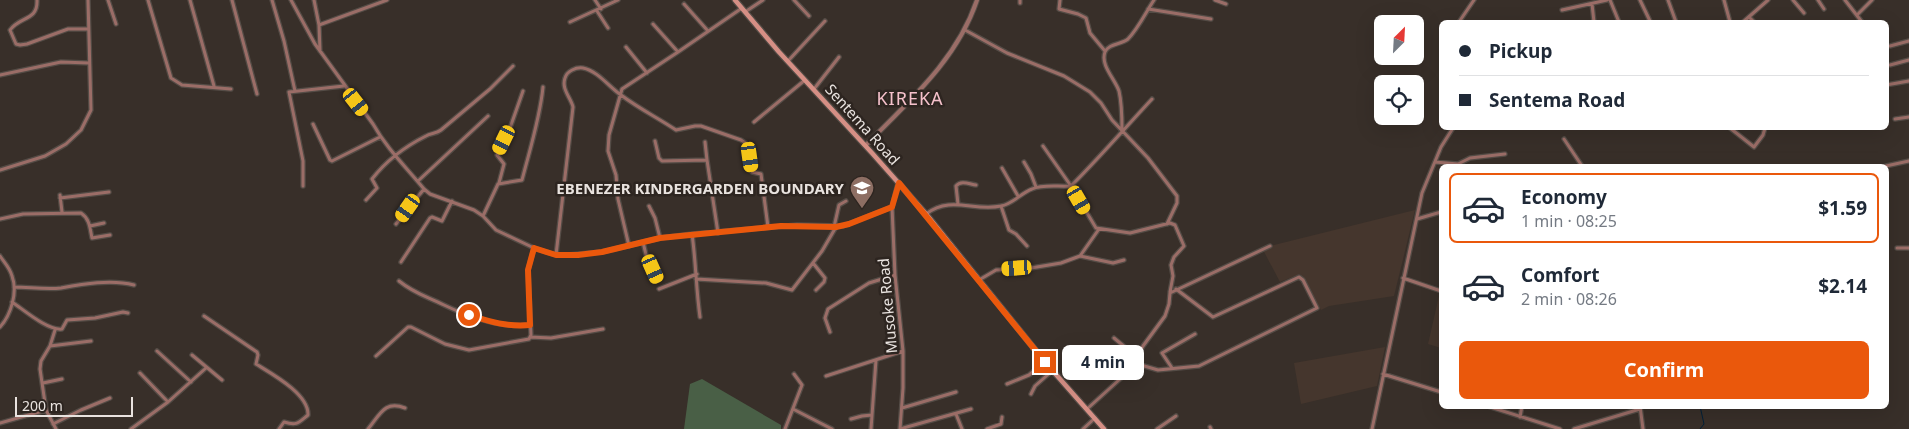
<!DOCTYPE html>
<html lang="en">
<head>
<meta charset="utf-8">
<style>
	:root { --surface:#fff; --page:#f2f2f3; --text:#1f2937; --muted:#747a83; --line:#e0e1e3; --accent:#ea580c }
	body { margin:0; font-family:"Noto Sans",sans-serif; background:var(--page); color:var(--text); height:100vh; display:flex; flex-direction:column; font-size:19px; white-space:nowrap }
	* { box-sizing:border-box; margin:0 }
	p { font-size:16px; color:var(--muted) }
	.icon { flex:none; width:28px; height:28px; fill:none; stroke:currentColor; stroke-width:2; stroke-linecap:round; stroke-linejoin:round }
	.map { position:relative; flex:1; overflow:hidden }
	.side { position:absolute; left:1439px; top:164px; width:450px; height:245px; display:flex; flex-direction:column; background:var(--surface); border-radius:8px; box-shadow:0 5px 20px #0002 }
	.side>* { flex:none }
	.guide { position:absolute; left:1439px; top:20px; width:450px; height:110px; border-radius:8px; box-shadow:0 5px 20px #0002; display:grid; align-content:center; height:110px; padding:0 20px; background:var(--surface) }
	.needle { width:32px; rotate:24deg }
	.buttons { position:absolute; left:1374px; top:15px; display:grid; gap:10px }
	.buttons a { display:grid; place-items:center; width:50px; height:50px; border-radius:8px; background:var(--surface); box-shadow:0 5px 20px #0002; font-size:25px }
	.scale { position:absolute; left:15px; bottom:12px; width:118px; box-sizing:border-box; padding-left:5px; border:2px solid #e9e3df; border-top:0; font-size:14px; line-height:18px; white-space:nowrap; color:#e9e3df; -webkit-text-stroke:4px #2d2520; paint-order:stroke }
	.end { position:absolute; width:22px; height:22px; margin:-11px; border:6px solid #ea580c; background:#fff; box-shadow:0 0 0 2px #fff }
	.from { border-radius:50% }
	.bubble { position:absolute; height:35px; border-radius:8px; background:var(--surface); box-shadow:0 5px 20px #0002; font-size:16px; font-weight:700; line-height:35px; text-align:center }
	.car { position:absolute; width:15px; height:30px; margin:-15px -8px; border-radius:6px; box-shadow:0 0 4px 1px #0007; background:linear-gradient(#f5c518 24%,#345 0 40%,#f5c518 0 76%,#345 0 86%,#f5c518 0) }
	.guide b { display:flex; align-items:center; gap:18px; height:48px; font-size:19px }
	.guide b+b { border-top:1px solid var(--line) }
	.guide i { width:12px; height:12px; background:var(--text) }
	ul { padding:9px 0 0; list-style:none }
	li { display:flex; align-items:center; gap:15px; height:70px; margin:0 10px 8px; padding:0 10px; border:2px solid transparent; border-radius:8px }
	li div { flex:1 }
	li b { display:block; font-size:19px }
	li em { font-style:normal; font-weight:700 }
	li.current { border-color:var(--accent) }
	li>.icon { width:45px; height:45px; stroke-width:1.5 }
	.cta { display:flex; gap:10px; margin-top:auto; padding:10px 20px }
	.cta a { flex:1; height:58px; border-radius:8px; background:var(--accent); color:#fff; font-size:20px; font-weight:700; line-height:58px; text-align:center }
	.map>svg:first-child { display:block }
</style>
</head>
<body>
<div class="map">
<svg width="1909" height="429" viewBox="0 0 1909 429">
	<rect width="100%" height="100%" fill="#382f29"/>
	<path fill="#45362d" d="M1415,210L1394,296L1329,306L1321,310L1300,274L1280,282L1262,248Z
		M1439,296L1441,297V348L1428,344Z
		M1385,347L1377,386L1301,404L1294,363Z"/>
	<path fill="#495f46" d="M702,379L781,425V429H684L690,384Z"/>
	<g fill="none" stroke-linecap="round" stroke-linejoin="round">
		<path stroke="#022037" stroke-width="1" d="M1700,429L1704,424L1700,406"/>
		<defs>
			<path id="minor" d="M37,0C38,21 20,16 10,30L16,44L20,45L27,44L68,29H88
				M108,0L116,24
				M148,0L171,78L182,85L231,89
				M190,0L214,86
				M232,0L257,94
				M272,0L284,41L295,91
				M291,0L315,44L373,124C387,149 406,167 424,189L430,194L474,210L483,216L496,230L534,248L556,255H567L602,252L660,238L692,234L797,225L843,226L892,207
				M314,0L319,25L320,51
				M595,0L601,9
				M794,0L809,16
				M1060,0L1059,9L1078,14L1086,18L1090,33L1105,51
				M1215,0L1226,4
				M1610,0L1619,22
				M1640,0L1650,21
				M1668,0L1676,22
				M1724,0L1730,22
				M1793,0L1804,13
				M1818,0L1824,9
				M1845,0L1862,22
				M1020,3V0
				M684,4L708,31
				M1592,4L1594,22
				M1148,9L1211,19
				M1562,10L1607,0
				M597,11L608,28
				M745,12L763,0
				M1857,15L1872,0
				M1750,18L1754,22
				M570,22L618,0
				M1459,22L1474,0
				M1743,22L1768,0
				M653,24L678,52
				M319,25L387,0
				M965,30L1007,53L1064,76L1090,92L1101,103L1112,120L1148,158L1177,196V203L1167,224
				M1890,46L1909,41
				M626,47L647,73
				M788,61L825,21
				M1890,65L1909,60
				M0,75L61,62L89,63
				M1886,85L1909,81
				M814,89L839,57
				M1895,119L1909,117
				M754,122L805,80
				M313,124L330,160L332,161L380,137
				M1730,128L1754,147L1763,135L1765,128
				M1122,130C1122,117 1122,104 1119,91C1115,79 1100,65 1105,52C1109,43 1121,45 1128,39C1138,29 1146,12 1154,0
				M1564,139L1582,166
				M655,141L659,158L662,161L707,160L718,233
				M705,142L707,160
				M1043,146L1071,186L1096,228L1130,233L1170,223L1175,225L1184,246L1174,257L1171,265L1173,276L1170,292
				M1024,162L1031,174L1036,187
				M1435,162L1458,164L1470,158L1505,154
				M1886,166L1909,161
				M1002,168L1018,196
				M0,170L45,156L66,144L81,130L91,110L88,0
				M418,181L488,116
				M499,183L504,164L497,155L510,128L523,91
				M898,183L892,207L895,275L903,351V388L900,429
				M303,186V161L289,92L344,86
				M60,195L62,212
				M60,198L109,192
				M366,200L377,188L372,179C386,161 406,146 426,136C431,133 436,134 441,130L490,89L513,66
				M958,204L956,186C961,180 969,184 976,185
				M649,206L655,218L660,238
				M1001,206L1009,230L1016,234L1027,246
				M926,214C951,195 974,212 1001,206C1013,204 1021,193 1032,189C1043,184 1059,187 1071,186C1099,158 1125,128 1152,99
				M483,216L498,184L522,180C530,149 540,118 543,87
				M0,219L23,214L81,213C90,219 90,229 92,238L110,235
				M1417,219L1441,212
				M396,224L424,189
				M90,226L104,223
				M834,227L839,205L846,201
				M692,234C696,262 696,289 700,317
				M643,242L647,259L658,280
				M629,246L618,199L616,175L608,151L609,135L622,89L678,52L742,8
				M1897,248H1909
				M556,255L573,107C571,98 561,89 565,78C567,71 576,67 583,68C598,71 609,87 621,95C638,108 658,118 676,130L695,126H701L741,140L747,144L752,172L761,174L768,227
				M0,256C4,262 10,268 12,276C18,292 11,315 0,327
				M1080,256L1099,229
				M401,262L430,218L432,217L442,221L452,201
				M813,263L825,278L824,282L816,290
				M1403,278L1441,291
				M696,279L766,283L792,290L822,251L836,227
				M979,280L996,270L1031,268L1061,263L1080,256L1113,263L1124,260
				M399,281C415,294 426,296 444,305C471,318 500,328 530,325
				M14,287C29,287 46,290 61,288C83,284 111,279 134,285
				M659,289L697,274
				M12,302C24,310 48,331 62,329L67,320L95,318L123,312L128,313
				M204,316L257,352L258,355L256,364C272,374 309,394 308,415C298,423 297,426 284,422L279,429
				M55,330L50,346L41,361L40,369L46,410L56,429
				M830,332L825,318L828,309L869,283L895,275
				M530,337L551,338L603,329
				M1114,338L1137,357
				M50,346L91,341
				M157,351L191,382
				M192,355L222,380
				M376,356L408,327H411L445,344L469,350L529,339L531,335L528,270L534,248
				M1134,363L1158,370L1199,366L1317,308L1303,280L1299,277L1213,317L1176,289
				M1172,368L1162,353L1195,334
				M140,373L168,402
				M1383,374L1441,392
				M826,376L903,351
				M43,383L62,379
				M1007,384L1029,375L1045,362
				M1031,394L1035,386L1052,371
				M1487,406L1560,429
				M1640,406L1643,429
				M902,408L956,392
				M793,409L832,429
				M1087,409L1130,370L1143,346L1165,316L1169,304L1170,293L1270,246
				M956,414L962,429
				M1520,417L1522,406
				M851,419L862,416L872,415
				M0,423L46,410
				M53,424L81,410L110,398
				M1210,427L1211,429
				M131,429L168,402L206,368
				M368,429C380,415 384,400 405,408
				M785,429L802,385L794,374
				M871,429L876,360
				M900,429L971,409
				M987,429L1001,424L1002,417
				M1083,429L1095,418
				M1157,429L1176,416
				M1372,429L1422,193L1441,147L1453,128
				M1574,429L1640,409"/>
			<path id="tertiary" d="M866,145C909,101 957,60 977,0"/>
			<path id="secondary" d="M735,0L779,52L872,153L926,214L1045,362L1104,429"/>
		</defs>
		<use href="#minor" stroke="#544c46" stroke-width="5.5"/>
		<use href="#tertiary" stroke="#544c46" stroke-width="6"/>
		<use href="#secondary" stroke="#544c46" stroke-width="7"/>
		<use href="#minor" stroke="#9b6d67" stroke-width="3"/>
		<use href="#tertiary" stroke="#9b6d67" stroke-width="4"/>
		<use href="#secondary" stroke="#d68f85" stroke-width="4.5"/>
	</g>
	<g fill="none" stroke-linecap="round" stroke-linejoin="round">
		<path stroke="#ea580c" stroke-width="6" d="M469,315C491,322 507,327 530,325L528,270L534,248L556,255H578L602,252L660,238L781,226L836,227L849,224L892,207L899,183L1045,362"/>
	</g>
	<defs>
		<symbol id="school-pin" viewBox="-11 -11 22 30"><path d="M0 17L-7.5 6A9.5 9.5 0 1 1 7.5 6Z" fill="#8d6e63" stroke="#2d2520"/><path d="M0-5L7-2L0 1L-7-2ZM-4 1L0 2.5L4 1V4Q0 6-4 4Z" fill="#fff"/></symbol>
	</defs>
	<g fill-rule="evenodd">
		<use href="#school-pin" x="848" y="174" width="28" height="38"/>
	</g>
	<g text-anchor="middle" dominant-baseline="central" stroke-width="5" stroke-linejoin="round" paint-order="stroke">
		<g font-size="15" fill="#e9e3df" stroke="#2d2520">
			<text transform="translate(863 124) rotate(48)">Sentema Road</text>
			<text transform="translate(887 306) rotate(-95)">Musoke Road</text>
		</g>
		<g font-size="15" font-weight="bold" fill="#e9e3df" stroke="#2d2520" text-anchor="end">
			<text x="844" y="188">EBENEZER KINDERGARDEN BOUNDARY</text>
		</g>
		<g font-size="18" letter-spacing="1" fill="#f5c1cb" stroke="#2d2520">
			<text x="910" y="98">KIREKA</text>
		</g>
	</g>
</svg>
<div class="buttons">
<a><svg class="needle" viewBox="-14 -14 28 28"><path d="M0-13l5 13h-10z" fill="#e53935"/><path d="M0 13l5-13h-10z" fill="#747a83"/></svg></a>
<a><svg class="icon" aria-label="locate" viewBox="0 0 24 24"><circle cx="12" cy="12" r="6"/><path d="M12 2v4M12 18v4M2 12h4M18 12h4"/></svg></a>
</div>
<div class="scale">200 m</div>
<i class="end from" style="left:469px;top:315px"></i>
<i class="end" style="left:1045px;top:362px"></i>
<div class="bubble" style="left:1062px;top:345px;width:82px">4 min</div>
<i class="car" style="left:356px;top:102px;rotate:142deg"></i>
<i class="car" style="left:504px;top:140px;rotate:206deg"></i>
<i class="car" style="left:750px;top:157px;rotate:172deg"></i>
<i class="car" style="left:1079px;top:200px;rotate:150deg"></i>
<i class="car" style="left:408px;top:208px;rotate:215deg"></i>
<i class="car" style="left:1017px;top:268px;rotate:266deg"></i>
<i class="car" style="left:653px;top:269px;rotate:156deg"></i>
<div class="guide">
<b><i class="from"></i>Pickup</b>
<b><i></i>Sentema Road</b>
</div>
<section class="side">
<ul>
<li class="current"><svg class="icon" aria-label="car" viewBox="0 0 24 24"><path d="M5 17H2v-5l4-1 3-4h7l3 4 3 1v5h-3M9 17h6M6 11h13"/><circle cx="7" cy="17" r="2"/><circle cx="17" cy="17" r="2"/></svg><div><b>Economy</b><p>1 min · 08:25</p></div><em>$1.59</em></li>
<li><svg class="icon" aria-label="car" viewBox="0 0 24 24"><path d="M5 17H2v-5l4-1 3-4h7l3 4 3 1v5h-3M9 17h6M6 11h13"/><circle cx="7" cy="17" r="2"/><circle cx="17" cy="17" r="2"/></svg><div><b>Comfort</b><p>2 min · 08:26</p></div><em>$2.14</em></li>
</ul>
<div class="cta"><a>Confirm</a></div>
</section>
</div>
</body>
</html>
